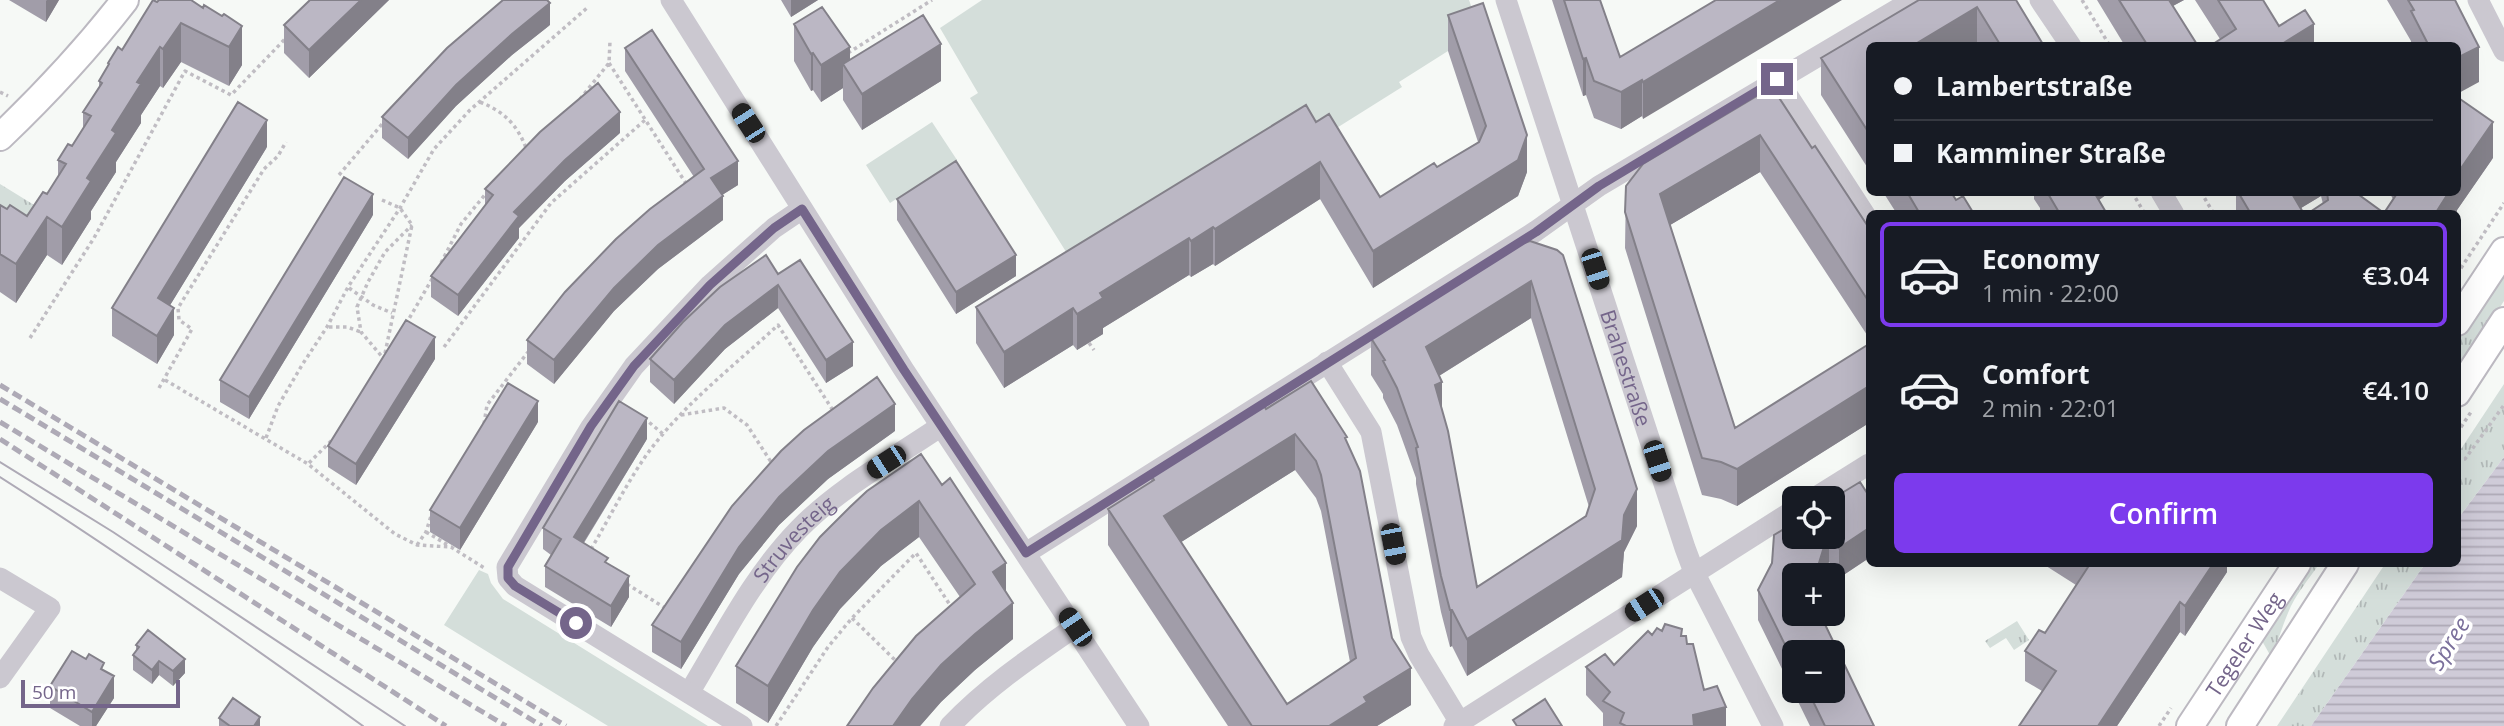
<!DOCTYPE html>
<html lang="en">
<head>
<meta charset="utf-8">
<style>
	:root { --surface:#171b24; --page:#242831; --text:#f1f3f6; --muted:#9ea1a6; --line:#363941; --accent:#7c3aed }
	body { margin:0; font-family:"Open Sans",sans-serif; background:var(--page); color:var(--text); height:100vh; display:flex; flex-direction:column; font-size:26px; white-space:nowrap }
	* { box-sizing:border-box; margin:0 }
	p { font-size:23px; color:var(--muted) }
	.icon { flex:none; width:38px; height:38px; fill:none; stroke:currentColor; stroke-width:2; stroke-linecap:round; stroke-linejoin:round }
	.map { position:relative; flex:1; overflow:hidden }
	.panel { position:absolute; left:1866px; top:210px; width:595px; height:357px; display:flex; flex-direction:column; background:var(--surface); border-radius:10px; box-shadow:0 7px 28px #0002 }
	.panel>* { flex:none }
	.hud { position:absolute; left:1866px; top:42px; width:595px; height:154px; border-radius:10px; box-shadow:0 7px 28px #0002; display:grid; align-content:center; height:154px; padding:0 28px; background:var(--surface) }
	.fabs { position:absolute; left:1782px; top:486px; display:grid; gap:14px }
	.fabs a { display:grid; place-items:center; width:63px; height:63px; border-radius:10px; background:var(--surface); box-shadow:0 7px 28px #0002; font-size:35px }
	.scale { position:absolute; left:21px; bottom:18px; width:159px; box-sizing:border-box; padding-left:7px; border:4px solid #74658a; border-top:0; font-size:19px; line-height:24px; white-space:nowrap; color:#74658a; -webkit-text-stroke:5px #fff; paint-order:stroke }
	.end { position:absolute; width:32px; height:32px; margin:-16px; border:9px solid #74658a; background:#fff; box-shadow:0 0 0 4px #fff }
	.from { border-radius:50% }
	.car { position:absolute; width:21px; height:42px; margin:-21px -10px; border-radius:9px; box-shadow:0 0 5px 2px #0007; background:linear-gradient(#222 24%,#8ab4d8 0 40%,#222 0 76%,#8ab4d8 0 86%,#222 0) }
	.hud b { display:flex; align-items:center; gap:24px; height:66px; font-size:26px }
	.hud b+b { border-top:2px solid var(--line) }
	.hud i { width:18px; height:18px; background:var(--text) }
	ul { padding:12px 0 0; list-style:none }
	li { display:flex; align-items:center; gap:21px; height:105px; margin:0 14px 10px; padding:0 14px; border:4px solid transparent; border-radius:10px }
	li div { flex:1 }
	li b { display:block; font-size:26px }
	li em { font-style:normal; font-weight:600 }
	li.current { border-color:var(--accent) }
	li>.icon { width:63px; height:63px; stroke-width:1.5 }
	.action { display:flex; gap:14px; margin-top:auto; padding:14px 28px }
	.action a { flex:1; height:80px; border-radius:10px; background:var(--accent); color:#fff; font-size:28px; font-weight:600; line-height:80px; text-align:center }
	.map>svg:first-child { display:block }
</style>
</head>
<body>
<div class="map">
<svg width="2504" height="726" viewBox="0 0 2504 726">
	<defs>
		<pattern id="grass-tufts" width="24" height="20" patternUnits="userSpaceOnUse" patternTransform="scale(1.75)"><rect width="24" height="20" fill="#d4deda"/><path d="M3 7l-1-3M5 7V3M7 7l1-3M15 17l-1-3M17 17v-4M19 17l1-3" fill="none" stroke="#b1b8b7"/></pattern>
		<pattern id="water-rules" width="6" height="5" patternUnits="userSpaceOnUse" patternTransform="scale(1.75)"><rect width="6" height="5" fill="#cfcbd8"/><path d="M0 2.5h6" fill="none" stroke="#ada8b5"/></pattern>
	</defs>
	<rect width="100%" height="100%" fill="#f6f9f6"/>
	<path fill="url(#grass-tufts)" d="M0,184L39,208L0,243Z
		M2504,268V301L2457,371V339Z
		M2504,384V457L2457,520V455Z
		M2310,564H2319C2309,579 2295,595 2288,613C2281,629 2280,639 2270,655L2261,639Z
		M2385,564H2425L2311,726H2277Z
		M2017,621L2029,640L2014,650L2006,638L1990,648L1985,641Z"/>
	<path fill="#d4deda" d="M982,0H1469L1483,40L1448,51L1399,82L1402,87L1308,146L1083,279L970,98L978,93L940,28Z
		M932,122L957,160L890,203L866,165Z
		M479,570L488,574L491,583L503,599L708,726H608L444,625Z"/>
	<path fill="url(#water-rules)" d="M2504,457V726H2311L2425,564H2457V520Z"/>
	<g fill="none" stroke-linecap="round" stroke-linejoin="round">
		<defs>
			<g id="major">
				<path d="M0,137C45,94 87,49 125,0"/>
				<path d="M2457,322L2504,251"/>
				<path d="M2457,393L2504,321"/>
				<path id="s3" d="M2190,726L2297,564"/>
				<path d="M2240,726L2345,564"/>
			</g>
		</defs>
		<use href="#major" stroke="#bcb9c1" stroke-width="30"/>
		<path stroke="#c0bdc3" stroke-width="3.5" stroke-dasharray="3.5 3.5" stroke-linecap="butt" d="M2082,0L2110,46
			M848,53L932,0
			M609,63L687,185
			M0,92L8,96
			M580,99L609,63L610,41
			M480,102C503,111 517,124 526,148
			M339,175L383,123
			M2132,192L2145,214
			M2201,192L2214,214
			M382,200L400,208L412,225L384,358
			M2216,214L2218,212
			M441,263L461,224L488,191
			M2457,274L2504,203
			M349,288L373,305L392,313
			M406,324L432,279
			M329,327H347L361,332
			M30,338L94,238L185,71L231,95L287,37
			M1089,343L1094,350
			M444,347L551,203L645,120
			M385,357L384,359L361,332L357,307L368,282L385,252L412,225
			M165,380L308,464L395,534L417,545L451,547L486,569
			M159,388L192,329L179,320L178,308L264,169L278,156L286,142
			M681,415L724,408L747,425L773,465
			M644,418L663,434
			M484,424L487,405L528,352
			M2457,433L2471,412
			M266,438L278,406L302,365L327,327L348,287L400,208L434,149L470,110L587,8
			M2457,460L2465,459L2504,405
			M309,463L333,439
			M426,532L448,545
			M417,545L426,532L431,516
			M591,549C609,519 625,486 645,457C681,406 733,367 778,325L834,412
			M627,584L665,608
			M852,618L898,663
			M776,726L828,647L852,618L916,553L952,608
			M2159,726L2171,708"/>
		<g stroke="#cbc8d0" stroke-width="21">
			<path d="M671,0L904,370L1139,726"/>
			<path id="s1" d="M1506,0L1685,548L1694,572L1773,726"/>
			<path d="M2040,0L2071,46"/>
			<path d="M2478,0L2504,51"/>
			<path d="M1777,79L1869,221"/>
			<path d="M2161,192L2174,214"/>
			<path d="M1327,362L1371,432L1411,637L1419,655L1462,726"/>
			<path d="M1813,499L1869,464"/>
			<path d="M1026,553L1536,231L1599,186L1913,0"/>
			<path d="M0,578L50,608L0,678"/>
			<path id="s2" d="M689,693C723,637 753,576 799,529C840,487 893,459 941,426"/>
			<path d="M742,726L515,586L508,578L507,567L591,427L634,366L710,285L774,228L802,209"/>
			<path d="M950,726C987,687 1030,658 1075,627"/>
			<path d="M1454,726L1794,510"/>
		</g>
		<use href="#major" stroke="#fff" stroke-width="26"/>
		<path stroke="#aeaab6" stroke-width="2" d="M0,462L113,532L405,726
			M0,477C124,556 244,640 363,726"/>
		<path stroke="#aeaab6" stroke-width="5" stroke-dasharray="10 5" stroke-linecap="butt" d="M0,385L566,726
			M0,399L542,726
			M0,422L506,726
			M0,439L446,726"/>
	</g>
	<path fill="#a19da9" fill-rule="evenodd" d="M9,0H59L46,22Z
		M310,0H389L309,78L284,53V25Z
		M781,0H818L791,17Z
		M1552,0H1600L1620,57L1716,0L1643,119L1642,116L1621,129L1594,118L1586,95L1583,96Z
		M1919,0H2016L2044,46H1978L1977,44L1869,46V170L1821,95V58Z
		M2097,0H2184L2173,6L2198,46H2125Z
		M2195,0H2263L2279,26L2314,46L2220,39Z
		M2387,0H2455L2479,82L2457,46H2411V41Z
		M157,2L203,8L222,16L242,65L229,86L181,62L163,88L160,86L141,115V123L116,162V172L91,211V219L62,265L47,255L16,303L0,292V205L7,209L27,216L47,194L58,177V160L72,146L83,128V112L99,87V81L108,66V63L122,50Z
		M1448,15L1527,172L1518,196L1373,288L1320,199L1215,266L1213,264L1191,277L1189,275L1103,328V334L1077,350L1073,345L1004,388L976,343V307L1316,122L1380,197L1437,167L1478,142L1448,51Z
		M794,24L850,59L941,81L862,130L843,100V88L821,102L813,90L811,91L794,61Z
		M550,25L512,55L456,106L408,159L382,138V117Z
		M625,48L738,185L722,195L723,220L658,269L614,311L554,384L527,364V340L694,177L625,71Z
		M1772,87L1812,148L1869,228V338L1760,172L1670,225L1735,428L1869,344V423L1737,506L1721,499L1702,495L1625,248L1626,186Z
		M620,133L565,181L519,228V238L458,316L431,297V276L485,205V189Z
		M267,147L170,305L174,335L157,364L112,336V308Z
		M2493,158L2457,210V214H2307L2323,204L2321,196L2301,208L2304,214H2236V192H2355L2384,213L2393,199L2389,192H2457Z
		M1883,192H1951L1956,200L1974,214H1897Z
		M2034,192H2110L2099,200L2107,214H2040V208L2034,199Z
		M897,199L1016,276L956,314L897,220Z
		M373,215L249,419L220,402V380Z
		M1563,255L1637,526L1624,552L1622,577L1467,676L1452,646L1450,647L1441,612L1416,484V478L1397,425L1383,398V394L1371,375V338ZM1531,318L1589,507L1586,516L1477,587L1442,408L1439,376Z
		M778,274L853,366L826,383L778,308L725,349L674,404L650,382V359Z
		M435,359L356,485L328,467V446Z
		M1266,409L1347,442L1392,638L1411,705L1377,726H1228L1108,545V509L1151,482V475ZM1295,470L1316,498L1321,511L1350,662L1287,704L1181,542Z
		M538,422L460,550L430,532V510Z
		M895,431L828,479L779,525L739,574L681,669L652,652V625L732,506Z
		M647,439L584,543L629,597L611,627L545,587V566L551,555L543,549V528Z
		M921,454L1006,592L1013,639L975,670L941,702L920,726H847L960,597L919,537L881,566L840,609L813,647L768,723L736,703V666Z
		M1869,496V558L1839,578L1829,562L1794,576L1874,726H1810L1758,620V590L1794,537H1832ZM1794,653L1832,691H1794Z
		M2043,564H2227V572L2185,636L2180,632L2117,726H2019L2042,691L2025,681V651L2045,633L2076,585Z
		M1662,631L1682,636L1687,644L1704,690L1726,726H1603V713L1586,695V667L1614,665L1652,635Z
		M136,645L185,673L173,686L159,675L152,684L133,670V655L136,651Z
		M104,671L114,698L96,726H80L50,708V686Z
		M219,718L260,726H219Z"/>
	<path fill="#838089" d="M47,0H59L46,22V1Z
		M361,0H389L309,78V50Z
		M791,0H818L791,17Z
		M1780,0H1842L1643,119V82Z
		M2156,0H2184L2156,15Z
		M550,3V25L512,55L456,106L408,159V138L456,85L512,34Z
		M1977,7V44L1974,46H1912Z
		M181,23V62L163,88V49Z
		M2314,24V46H2282V44Z
		M242,26V65L229,86V47Z
		M941,44V81L862,130V94Z
		M160,47V86L141,115V123L116,162V172L91,211V219L62,265V227L137,82Z
		M850,47V75L843,64V88L821,102V65Z
		M2479,47V82L2457,94V58Z
		M813,53V90L811,91V54Z
		M1586,58V95L1583,96V59Z
		M1642,80V116L1621,129V92Z
		M620,112V133L565,181L519,228V238L458,316V295L514,212L565,160Z
		M267,120V147L158,325V298Z
		M2493,122V158L2457,210V214H2435L2449,192H2457V174Z
		M1527,135V172L1518,196L1373,288V251Z
		M1760,135V172L1660,231V194Z
		M738,161V185L711,202V178Z
		M1320,162V199L1215,266V229Z
		M2083,192H2110L2083,211Z
		M2285,192H2321V196L2291,214Z
		M373,194V215L249,419V397Z
		M723,196V220L658,269L614,311L554,384V360L614,288L658,245Z
		M47,217V255L16,303V264Z
		M1213,227V264L1191,277V241Z
		M1189,238V275L1103,328V334L1077,350V314L1100,293Z
		M1016,255V276L956,314V292Z
		M1531,281V318L1426,384V347Z
		M778,285V308L725,349L674,404V380L725,325Z
		M174,308V335L157,364V336Z
		M1073,308V345L1004,388V352Z
		M435,337V359L356,485V464Z
		M853,342V366L826,383V360Z
		M1442,382V419L1435,385Z
		M1869,386V423L1737,506V469Z
		M538,401V422L460,550V528Z
		M895,404V431L828,479L779,525L739,574L681,669V642L739,547L779,497L828,451Z
		M647,418V439L574,558V537Z
		M1295,434V470L1164,553V516Z
		M1637,489V526L1624,552L1622,577L1467,676V639L1624,515Z
		M919,501V537L881,566L840,609L813,647L768,723V686L813,610L840,572L881,530Z
		M1869,528V558L1839,578V548Z
		M1827,537H1829V562L1825,576H1815Z
		M1006,563V599L993,572Z
		M2213,564H2227V572L2185,636V606Z
		M629,576V597L611,627V606Z
		M2180,602V632L2117,726H2098Z
		M1013,603V639L975,670L941,702L920,726H893L912,699L941,665L975,634Z
		M1450,610H1452V646L1450,647Z
		M185,659V673L173,686V671Z
		M159,661V675L152,684V670Z
		M1411,668V705L1377,726H1329L1364,697Z
		M114,676V698L96,726H92V712Z
		M1726,707V726H1693V715Z
		M260,717V726H254Z"/>
	<path fill="#bbb7c4" stroke="#838089" stroke-width="2" fill-rule="evenodd" d="M153,0L157,2L159,0H191L203,8L204,5L222,16L224,14L242,26L229,47L181,23L163,49L160,47L137,82L141,84L112,130L116,133L87,178L91,181L62,227L47,217L16,264L0,254V205L7,209L10,205L27,216L43,192L47,194L66,164L58,160L68,144L72,146L91,116L83,112L102,83L99,81L109,64L108,63L118,47L122,50Z
		M310,0H361L309,50L284,25Z
		M503,0H547L550,3L512,34L456,85L408,138L382,117L447,48Z
		M1564,0H1600L1620,57L1716,0H1780L1643,82L1642,80L1621,92L1594,81L1586,58L1583,59Z
		M1919,0H2016L2044,46H2001L1977,7L1912,46H1869V133L1821,58Z
		M2119,0H2169L2198,46H2148Z
		M2218,0H2263L2279,26L2305,10L2314,24L2282,44L2283,46H2210L2236,29Z
		M2408,0H2455L2479,47L2457,58V46H2429L2411,11L2414,10Z
		M1483,3L1527,135L1518,160L1373,251L1320,162L1215,229L1213,227L1191,241L1189,238L1100,293L1103,298L1077,314L1073,308L1004,352L976,307L1306,105L1316,122L1329,114L1380,197L1434,163L1437,167L1479,142L1486,126L1448,15Z
		M822,7L850,47L821,65L813,53L811,54L794,24Z
		M923,15L941,44L862,94L843,64Z
		M652,30L738,161L711,178L723,196L658,245L614,288L554,360L527,340L565,292L616,239L650,209L704,169L625,48Z
		M598,83L620,112L565,160L514,212L519,216L458,295L431,276L493,195L485,189L540,132Z
		M1772,87L1812,148L1815,146L1869,228V302L1760,135L1660,194L1735,428L1869,344V386L1737,469L1721,462L1702,458L1625,212L1626,186L1643,164Z
		M2460,99L2493,122L2457,174V103Z
		M238,102L267,120L158,298L174,308L157,336L112,308Z
		M956,161L1016,255L956,292L897,199Z
		M344,177L373,194L249,397L220,380Z
		M1907,192H1951L1956,200L1963,196L1974,214H1920Z
		M2047,192H2094L2107,214H2060Z
		M2238,192H2291L2304,214H2251Z
		M2327,192H2355L2384,213L2398,192H2449L2435,214H2348L2345,212L2342,214H2307L2328,200Z
		M1530,241L1557,250L1563,255L1637,489L1624,515L1622,540L1467,639L1452,610H1450L1441,576L1416,448L1418,447L1397,388L1383,361L1385,360L1371,338L1510,248ZM1531,281L1595,489L1586,516L1477,587L1448,431L1435,385L1442,382L1426,347Z
		M766,255L778,274L800,260L853,342L826,360L778,285L725,325L674,380L650,359L683,322L720,287Z
		M406,320L435,337L356,464L328,446Z
		M877,377L895,404L828,451L779,497L739,547L681,642L652,625L732,506L781,451L804,430Z
		M1311,381L1347,437L1345,438L1360,471L1392,638L1411,668L1364,697L1367,702L1329,726H1252L1108,509L1154,480L1151,475L1263,404L1266,409ZM1295,434L1316,461L1321,475L1356,658L1287,704L1164,516Z
		M508,383L538,401L460,528L430,510Z
		M619,401L647,418L574,537L608,558L605,562L629,576L611,606L545,566L561,539L543,528Z
		M921,454L942,485L950,478L1006,563L993,572L1013,603L975,634L941,665L912,699L893,726H847L873,688L916,636L975,584L919,501L881,530L840,572L813,610L768,686L736,666L797,567L820,537L850,507L867,491Z
		M1860,482L1869,496V528L1839,548L1832,537V499Z
		M1794,523V537H1827L1815,576H1794V614H1820L1874,726H1825L1808,691H1832V653H1794V663L1758,590L1772,563L1774,535Z
		M2088,564H2213L2185,606L2180,602L2098,726H2019L2056,671L2025,651L2039,630L2045,633L2090,564Z
		M1665,624L1682,629L1681,636H1686L1687,644H1693L1704,690L1717,686L1726,707L1693,715L1694,726H1626L1620,723L1624,713L1603,701L1610,692L1586,667L1605,654L1614,665L1648,631L1652,635L1657,628L1662,631Z
		M148,630L185,659L173,671L159,661L152,670L133,655L139,647L136,645Z
		M72,651L86,659L89,654L104,663L101,669L114,676L92,712L50,686Z
		M233,698L260,717L254,726H230L219,718Z
		M1545,699L1562,726H1517L1513,720Z"/>
	<g fill="none" stroke-linecap="round" stroke-linejoin="round">
		<path stroke="#74658a" stroke-width="9" d="M576,623L515,586L508,578V567L591,426L634,366L710,285L774,228L802,209L904,370L1026,553L1536,232L1599,186L1777,79"/>
	</g>
	<g text-anchor="middle" dominant-baseline="central" stroke-width="7" stroke-linejoin="round" paint-order="stroke">
		<g font-size="21" fill="#74658a" stroke="#fff">
			<text stroke="none"><textPath href="#s1" startOffset="387">Brahestraße</textPath></text>
			<text stroke="none"><textPath href="#s2" startOffset="187">Struvesteig</textPath></text>
			<text stroke="none"><textPath href="#s3" startOffset="98">Tegeler Weg</textPath></text>
		</g>
		<g font-size="23" font-style="italic" fill="#7a6f9b" stroke="#fff">
			<text transform="translate(2448 643) rotate(-58)">Spree</text>
		</g>
	</g>
</svg>
<div class="fabs">
<a><svg class="icon" aria-label="locate" viewBox="0 0 24 24"><circle cx="12" cy="12" r="6"/><path d="M12 2v4M12 18v4M2 12h4M18 12h4"/></svg></a>
<a>+</a>
<a>−</a>
</div>
<div class="scale">50 m</div>
<i class="end from" style="left:576px;top:623px"></i>
<i class="end" style="left:1777px;top:79px"></i>
<i class="car" style="left:748px;top:123px;rotate:327deg"></i>
<i class="car" style="left:1595px;top:269px;rotate:162deg"></i>
<i class="car" style="left:1657px;top:461px;rotate:162deg"></i>
<i class="car" style="left:886px;top:462px;rotate:237deg"></i>
<i class="car" style="left:1393px;top:544px;rotate:169deg"></i>
<i class="car" style="left:1644px;top:605px;rotate:237deg"></i>
<i class="car" style="left:1075px;top:627px;rotate:326deg"></i>
<div class="hud">
<b><i class="from"></i>Lambertstraße</b>
<b><i></i>Kamminer Straße</b>
</div>
<section class="panel">
<ul>
<li class="current"><svg class="icon" aria-label="car" viewBox="0 0 24 24"><path d="M5 17H2v-5l4-1 3-4h7l3 4 3 1v5h-3M9 17h6M6 11h13"/><circle cx="7" cy="17" r="2"/><circle cx="17" cy="17" r="2"/></svg><div><b>Economy</b><p>1 min · 22:00</p></div><em>€3.04</em></li>
<li><svg class="icon" aria-label="car" viewBox="0 0 24 24"><path d="M5 17H2v-5l4-1 3-4h7l3 4 3 1v5h-3M9 17h6M6 11h13"/><circle cx="7" cy="17" r="2"/><circle cx="17" cy="17" r="2"/></svg><div><b>Comfort</b><p>2 min · 22:01</p></div><em>€4.10</em></li>
</ul>
<div class="action"><a>Confirm</a></div>
</section>
</div>
</body>
</html>
